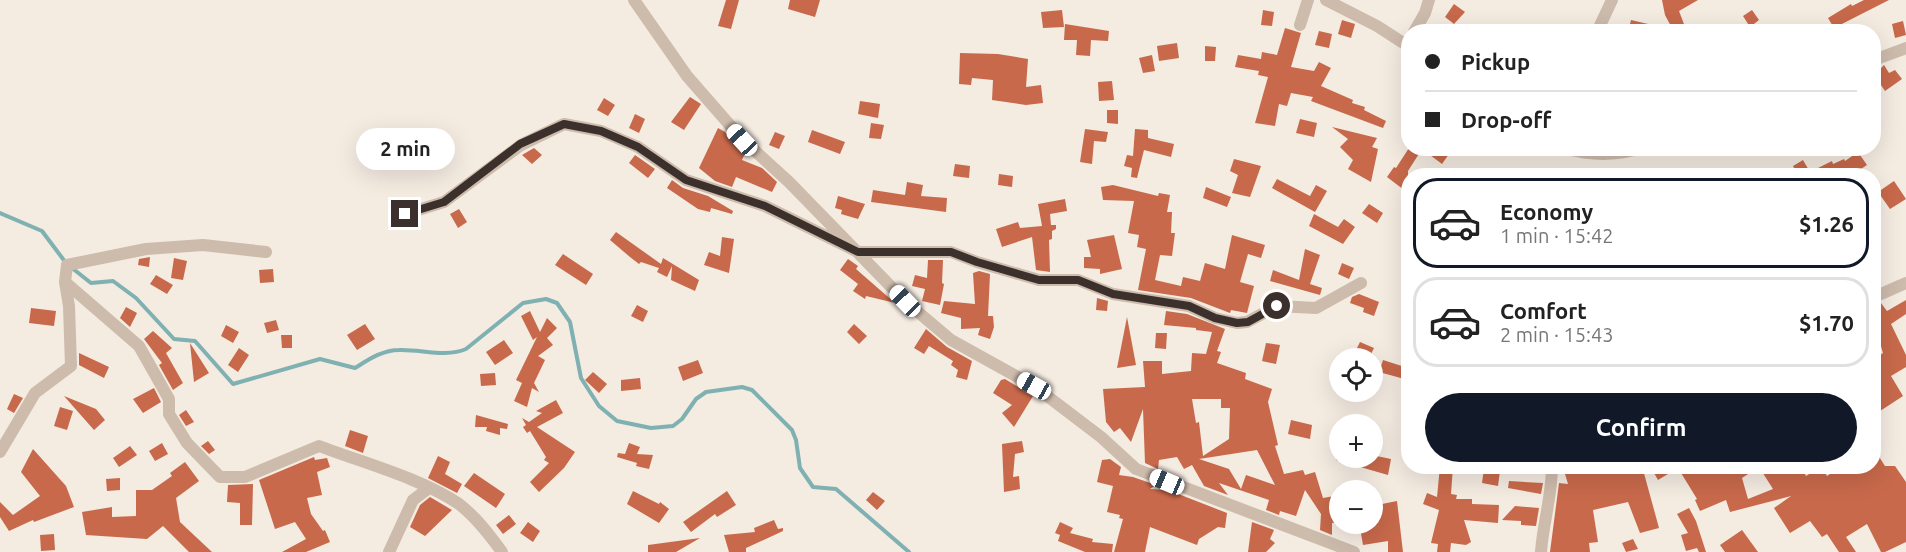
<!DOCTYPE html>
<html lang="en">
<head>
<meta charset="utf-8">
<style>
	:root { --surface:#fff; --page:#f2f2f2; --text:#222; --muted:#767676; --line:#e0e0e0; --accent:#111827 }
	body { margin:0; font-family:Ubuntu,sans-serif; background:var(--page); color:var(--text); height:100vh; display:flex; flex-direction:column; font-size:22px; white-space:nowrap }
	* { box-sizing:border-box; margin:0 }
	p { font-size:20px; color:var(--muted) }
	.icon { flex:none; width:33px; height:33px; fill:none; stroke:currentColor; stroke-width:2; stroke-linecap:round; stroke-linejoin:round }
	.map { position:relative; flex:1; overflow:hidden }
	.sheet { position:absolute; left:1401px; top:168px; width:480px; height:306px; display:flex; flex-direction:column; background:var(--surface); border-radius:24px; box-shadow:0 6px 24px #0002 }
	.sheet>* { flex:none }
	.top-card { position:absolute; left:1401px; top:24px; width:480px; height:132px; border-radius:24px; box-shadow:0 6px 24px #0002; display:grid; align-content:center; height:132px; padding:0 24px; background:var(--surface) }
	.tools { position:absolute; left:1329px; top:348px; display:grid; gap:12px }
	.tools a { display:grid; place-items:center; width:54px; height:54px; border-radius:50%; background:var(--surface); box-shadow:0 6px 24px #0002; font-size:30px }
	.end { position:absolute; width:27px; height:27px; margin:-14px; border:8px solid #3b302b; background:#fff; box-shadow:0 0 0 3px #fff }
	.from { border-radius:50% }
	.bubble { position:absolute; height:42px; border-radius:21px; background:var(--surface); box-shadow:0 6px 24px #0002; font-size:20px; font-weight:600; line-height:42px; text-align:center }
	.car { position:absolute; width:18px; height:36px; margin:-18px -9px; border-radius:8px; box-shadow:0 0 4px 2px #0007; background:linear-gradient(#fff 24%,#345 0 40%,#fff 0 76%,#345 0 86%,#fff 0) }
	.top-card b { display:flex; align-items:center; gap:21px; height:57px; font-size:22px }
	.top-card b+b { border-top:2px solid var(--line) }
	.top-card i { width:15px; height:15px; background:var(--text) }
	ul { padding:10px 0 0; list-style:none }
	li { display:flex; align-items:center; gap:18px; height:90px; margin:0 12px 9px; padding:0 12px; border:3px solid var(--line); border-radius:24px }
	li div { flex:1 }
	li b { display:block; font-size:22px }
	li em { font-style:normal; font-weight:600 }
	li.on { border-color:var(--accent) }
	li>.icon { width:54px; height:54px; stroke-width:1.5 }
	.action { display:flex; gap:12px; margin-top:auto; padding:12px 24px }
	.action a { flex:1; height:69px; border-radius:36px; background:var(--accent); color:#fff; font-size:24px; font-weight:600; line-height:69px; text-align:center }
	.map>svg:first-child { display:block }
</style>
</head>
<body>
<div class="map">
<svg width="1906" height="552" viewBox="0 0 1906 552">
	<rect width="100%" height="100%" fill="#f4ebe1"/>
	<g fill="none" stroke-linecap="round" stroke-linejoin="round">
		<path stroke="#7fb0b2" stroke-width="4" d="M0,213L42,231L66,263
			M72,268L91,283L113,281L136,298L174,339L195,341L233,384L320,359L355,368C368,360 382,350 399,350C421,349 445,358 466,349L523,303L546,299L557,303L570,322L581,378L599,406L617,421L651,428L673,426L682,419L696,399L706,392L742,387L752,390L792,430L796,440L800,468L813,487L836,489L909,552"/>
	</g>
	<path fill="#c8694b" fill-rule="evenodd" d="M726,0H739L731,29L718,26Z
		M790,0H820L815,17L788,9Z
		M1662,0H1698L1679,11L1687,32H1674L1665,15Z
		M1864,0H1889L1834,28L1828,18L1851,4L1852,6Z
		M1454,4L1465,12L1454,24L1445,17Z
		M1062,10L1064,27L1043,28L1041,12Z
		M1263,10L1274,12L1272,26L1261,25Z
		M1752,10L1759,20L1750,27L1743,16Z
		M1342,20L1355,24L1351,38L1338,34Z
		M1631,20L1661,27V32H1628Z
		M1903,21L1906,35L1895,38L1892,24Z
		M1065,24L1109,31L1108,41L1091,40L1090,56L1076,55L1077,40H1064Z
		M1285,28L1301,33L1291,67L1314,71L1319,62L1331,68L1321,86L1353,100L1352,103L1365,107L1364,110L1386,121L1383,128L1311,101L1313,97L1291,93L1287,106L1279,104L1275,126L1255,123L1268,77L1258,75L1259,71L1235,67L1238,55L1261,59L1262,52L1277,55Z
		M1319,31L1332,34L1329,48L1315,45Z
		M1177,43L1179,58L1159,61L1157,46Z
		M1205,46L1216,47L1215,61H1205Z
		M960,53L998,54L1028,59L1026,87L1041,85L1043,103L1026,105L992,100L993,80L972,78L971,85L959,84Z
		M1152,55L1155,71L1143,73L1139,58Z
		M1884,65L1889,73L1895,70L1902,79L1885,91L1874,75Z
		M1112,81L1114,100L1099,101L1098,82Z
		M690,97L701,104L684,130L671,122Z
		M604,98L615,105L608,116L597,110Z
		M860,101L880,104L878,118L858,114Z
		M1107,110H1118V124L1107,123Z
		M635,114L645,119L639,133L629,128Z
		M1300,119L1317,123L1314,137L1296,133Z
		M871,123L884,125L881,139L869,138Z
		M1332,127L1377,138L1372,147L1378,149L1371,182L1348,169L1353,160L1340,147L1348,139Z
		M718,128L725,132L745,153L742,160L762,168L777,182L772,192L736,177L732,187L715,181L699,168Z
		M1085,129L1108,132L1106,142L1094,141L1092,164L1080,162Z
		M1135,129L1148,130V138L1174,144L1171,157L1144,150L1137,178L1131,177L1132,168L1124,166L1127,155L1133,156Z
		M812,130L845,142L840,154L808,142Z
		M775,132L785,136L779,149L769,145Z
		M534,148L542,155L532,164L522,155Z
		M1409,148H1440L1449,154L1442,164L1422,149L1408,171V193L1387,177L1394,167L1396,168Z
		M1858,152L1867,165L1858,171L1856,168L1840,176H1798L1793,166L1803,160L1810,172L1832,161L1833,164L1844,159L1845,161Z
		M635,155L655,169L648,178L629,163Z
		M1234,159L1261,166L1250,197L1232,193L1238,175L1230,171Z
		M955,164L970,166L969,178L953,176Z
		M999,174L1013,176L1012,187L998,185Z
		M1277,179L1310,196L1316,185L1327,191L1315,212L1272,188Z
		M672,180L683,188L708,196L733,211L732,214L711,208L710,212L698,209L667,188Z
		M1894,181L1906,199L1890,209L1878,192Z
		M907,182L923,185L921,196L947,198L946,212L871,202L873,190L905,195Z
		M1113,185L1158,196L1159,193L1170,195L1167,212H1172L1171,233H1175L1172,256L1160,255L1155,280L1181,286L1183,277L1200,281L1205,263L1225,269L1232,235L1265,245L1261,258L1248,254L1240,282L1254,286L1247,313L1231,310L1230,313L1191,298L1138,290L1146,249L1137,247L1139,235L1128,233L1134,201L1103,200L1101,187Z
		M1206,187L1231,197L1227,207L1203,198Z
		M838,196L865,204L858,219L841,214L842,210L835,208Z
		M1065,199L1067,211L1050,214L1051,225H1056V229L1052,231V239L1049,240L1050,272L1036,270L1032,237L1002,247L996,229L1018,222L1020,228L1042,226L1038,204Z
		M1369,204L1383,213L1377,223L1362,213Z
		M459,209L467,222L458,228L450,214Z
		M1314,214L1338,227L1344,219L1355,227L1343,244L1309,226Z
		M616,232L661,264L663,258L699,280L695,291L671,280L672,266L667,277L657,272L659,268L641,262L639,264L630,257L610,240Z
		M1114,235L1122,269L1100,274V269L1084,268V257H1091L1087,240Z
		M722,237L734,239L729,273L704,265L709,252L720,256Z
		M1305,249L1320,255L1310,284L1322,288L1320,295L1270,281L1273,270L1299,280Z
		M563,254L593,274L586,285L555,265Z
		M150,257L149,267L138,265L139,259Z
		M174,258L187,261L183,280L171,278Z
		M848,259L858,266L856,269L895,303L866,296L865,299L853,291L858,284L840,270Z
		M928,260H943L942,283L944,284L940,305L922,301L925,289L912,286L915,275L927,278Z
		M1342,263L1354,268L1349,279L1338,274Z
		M273,269L274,282L260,283L259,270Z
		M979,271L990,274L988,316H993L994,327L990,339L978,335L980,328L961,329V318L941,313L944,301L975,304L973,273Z
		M156,275L173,285L167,294L150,284Z
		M1359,294L1379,302L1374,316L1363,312L1364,308L1350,303L1352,297Z
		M1097,298L1108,301L1107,311L1096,310Z
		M1906,300V314L1891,324L1906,355V367L1891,376L1903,396L1874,415V359L1883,353L1874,323V305L1881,303L1887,311Z
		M637,305L648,311L643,322L631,316Z
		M126,307L137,313L130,327L120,318Z
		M31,308L56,311L54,326L29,323Z
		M530,311L540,332L547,318L557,328L547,338L553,345L538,356L545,360L534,383L539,392L532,388L527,407L514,401L522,383L516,380L537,337L533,340L521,316Z
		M1166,311L1187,314L1225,329L1217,351L1221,352L1217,363L1246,373L1245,379L1272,389L1268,402L1278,445L1275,446L1284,474L1303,470L1305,475L1315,472L1323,498L1340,495V522L1332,523V535L1320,530L1321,514L1305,490L1296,516L1280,511L1279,515L1266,510L1269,500L1219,483L1228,495L1204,486L1192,465L1184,469L1177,457L1159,460L1158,469L1145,463L1143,409L1131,442L1120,428L1114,432L1106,422L1103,389L1145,387L1143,361H1162V374L1191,371L1192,353L1206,354L1212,332L1196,330V328L1164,325ZM1192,399H1221V408H1230L1229,439L1203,456L1199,422L1196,423ZM1257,450L1275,485L1246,475L1241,489L1229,469L1199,459Z
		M1127,317L1136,365L1117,368Z
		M276,320L279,330L267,333L264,323Z
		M365,324L375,339L357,350L347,335Z
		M854,324L867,336L859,344L847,332Z
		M226,325L239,332L233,343L221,336Z
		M926,329L947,347L972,361L967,380L956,377L958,370L951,365L953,361L929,346L924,354L914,348Z
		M153,331L172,348L166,353L183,383L173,390L159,365L162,363L144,339Z
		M1156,333H1167L1166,349L1155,348Z
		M281,335H292V348H282Z
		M504,340L513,353L495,365L486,352Z
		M1360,342L1374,348L1369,358H1352Z
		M190,343L209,373L194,382Z
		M1266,343L1280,345L1276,364L1262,361Z
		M239,348L249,355L238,372L228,365Z
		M79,353L109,367L104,378L79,365Z
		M698,360L703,373L683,381L678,367Z
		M1383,360L1408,368V380L1379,372Z
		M593,372L607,384L599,393L585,380Z
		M495,373L496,385L481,386L480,374Z
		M640,378L641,389L621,391V380Z
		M1005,379L1033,396L1014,427L1002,413L1012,405L993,393L1001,380Z
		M154,388L161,402L143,413L133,399Z
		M14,394L23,398L14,413L7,409Z
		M64,396L96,409L105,420L94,430Z
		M556,400L563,413L537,427L575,452L564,468L539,492L530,482L549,463L544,460L546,457L530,431L527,433L523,427L526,425L522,418L529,422L542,413L536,411Z
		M60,407L73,411L67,430L54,426Z
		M186,410L194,422L186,426L179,415Z
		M476,415L508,424L507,429L500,428V435L486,431L487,427H475Z
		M1291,420L1312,425L1310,439L1288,434Z
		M350,430L368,436L363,453L345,446Z
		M208,441L215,450L209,454L201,446Z
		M1022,441L1024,452L1015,454L1013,477L1019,476L1020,489L1004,492L1002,444Z
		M162,443L168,454L155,461L149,451Z
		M629,443L640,447L637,454L653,455L649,469L636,466L637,463L617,457L618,453L625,454Z
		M130,446L137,455L119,467L113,458Z
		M33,449L66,486L74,507L34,522L33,520L9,531L0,517V502L13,515L40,496L21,472Z
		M1874,449L1885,466H1895L1906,482V542L1885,552H1881L1867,524L1846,537L1856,552H1839L1827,534L1822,537L1810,521L1790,533L1774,508L1791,496L1730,512L1726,500L1700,511L1695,500L1697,499L1678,468L1658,480L1650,466H1782L1787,474L1800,466L1806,476L1821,467L1827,476L1842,466H1874ZM1759,467L1773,489L1748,499L1742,478Z
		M1372,455L1391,459L1388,475L1336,460L1337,458H1372Z
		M438,456L450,462L445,474L462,484L457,493L428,478Z
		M314,457L315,460L327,458L330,467L317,472L322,495L307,498L311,514L323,531L325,530L330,542L306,552H282L306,539L295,522L275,529L259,480Z
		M1110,459L1121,467L1119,475L1133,477L1156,485L1150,489L1168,490L1227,513L1225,528L1218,527L1199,539L1197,545L1150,527L1145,552H1114L1123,519L1119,518L1120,515L1107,512L1113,486L1097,482L1102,460Z
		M185,462L199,481L176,498L180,522L212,552H189L163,526L147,539L86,535L82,512L112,507V517L136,516V490H152L172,476L170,473Z
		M1440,466H1453L1451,494L1457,495L1456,499H1472V504L1499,505L1498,523L1464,520L1471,542L1466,545L1451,543L1450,552H1437L1438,544L1431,543L1439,510L1423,504L1427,493L1437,497Z
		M1603,466H1642L1659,528L1640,533L1628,502L1593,510L1598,542L1589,543L1590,552H1550L1559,483L1568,484L1565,474Z
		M1484,468L1500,471L1498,486L1482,483Z
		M474,473L505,494L496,508L464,486Z
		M120,478V490L107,491L106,479Z
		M1509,481L1543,483L1541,494L1508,488Z
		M253,484L252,525H240V503L227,502L228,485Z
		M633,491L659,504L660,502L669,509L659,523L627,504Z
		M727,491L736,505L717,517L715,514L691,532L683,522Z
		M873,492L885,501L877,510L866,500Z
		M430,497L452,510L425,536L410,527L420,505Z
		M1397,501L1403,552H1388V541L1363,545L1360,528L1372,524V511L1382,509V504Z
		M1515,506L1539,508L1536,526L1521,525V521L1502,520Z
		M1689,508L1696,521L1706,552H1699L1697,548L1686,551L1681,535L1688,533L1677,514Z
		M509,515L516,524L503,534L496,525Z
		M774,520L778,529L783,528V531L746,548V552H729L724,535L755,532L754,528Z
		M528,522L540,531L533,542L520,533Z
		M1060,522L1073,528L1070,533L1093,539L1092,542L1113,544L1112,552H1085L1058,541L1060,535L1055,533Z
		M1252,522L1274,530L1270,539L1275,543L1266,552H1248Z
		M1742,530L1758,552H1725L1720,545Z
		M54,534L55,550L41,551L40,535Z
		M700,538L676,552H648V545Z
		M1633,539L1638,549L1626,552L1622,543Z"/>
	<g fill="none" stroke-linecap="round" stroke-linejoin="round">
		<path stroke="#cdbbac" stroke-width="12" d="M634,0L687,76L742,139L789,182L905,301L951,340L1034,386L1101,437L1136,469L1354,552
			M1326,0L1377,26L1408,46
			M1300,25L1308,0
			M1414,32L1425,13L1429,0
			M1458,32L1459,30
			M1597,32L1612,0
			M1874,60L1906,48
			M1564,148C1592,156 1614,156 1642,148
			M405,214L444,202L521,145L564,124L601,131L638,147L686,180L765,206L858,252H951L977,262L1039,280H1078L1113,294L1189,306L1215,318L1237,323L1247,322L1277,306L1316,308L1361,283
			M65,282L139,346L169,399V414L187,443L220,477H245L319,446C361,462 423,479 459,504C476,517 489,534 502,552
			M1874,297L1906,283
			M0,452L35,393L71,366L69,306L65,282L67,265L146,249L203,245L266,252
			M389,552L413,500L429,488
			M1541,552C1543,523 1552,496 1552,466"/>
	</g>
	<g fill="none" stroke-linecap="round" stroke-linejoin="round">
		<path stroke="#3b302b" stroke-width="8" d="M405,214L444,202L520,144L564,124L601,131L638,147L686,180L765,206L858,252H951L977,262L1039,280H1078L1113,294L1189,306L1215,318L1237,323L1248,322L1277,306"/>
	</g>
</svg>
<div class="tools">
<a><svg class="icon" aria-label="locate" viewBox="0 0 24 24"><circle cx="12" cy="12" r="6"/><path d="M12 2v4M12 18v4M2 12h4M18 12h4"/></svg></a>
<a>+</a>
<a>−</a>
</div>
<i class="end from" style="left:1277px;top:306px"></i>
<i class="end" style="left:405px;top:214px"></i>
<div class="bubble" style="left:356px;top:128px;width:99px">2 min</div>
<i class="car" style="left:742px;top:140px;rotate:317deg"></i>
<i class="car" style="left:905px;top:301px;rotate:316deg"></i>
<i class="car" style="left:1034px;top:386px;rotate:299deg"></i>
<i class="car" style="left:1167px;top:482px;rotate:293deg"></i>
<div class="top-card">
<b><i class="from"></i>Pickup</b>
<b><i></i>Drop-off</b>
</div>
<section class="sheet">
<ul>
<li class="on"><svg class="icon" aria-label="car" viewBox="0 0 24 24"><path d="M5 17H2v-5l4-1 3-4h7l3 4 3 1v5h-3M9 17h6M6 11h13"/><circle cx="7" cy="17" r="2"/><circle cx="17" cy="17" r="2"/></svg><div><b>Economy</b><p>1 min · 15:42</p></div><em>$1.26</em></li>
<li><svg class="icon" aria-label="car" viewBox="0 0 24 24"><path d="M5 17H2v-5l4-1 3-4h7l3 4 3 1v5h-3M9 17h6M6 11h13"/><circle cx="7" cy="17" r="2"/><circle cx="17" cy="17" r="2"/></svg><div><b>Comfort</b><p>2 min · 15:43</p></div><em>$1.70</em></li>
</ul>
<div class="action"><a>Confirm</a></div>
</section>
</div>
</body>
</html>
